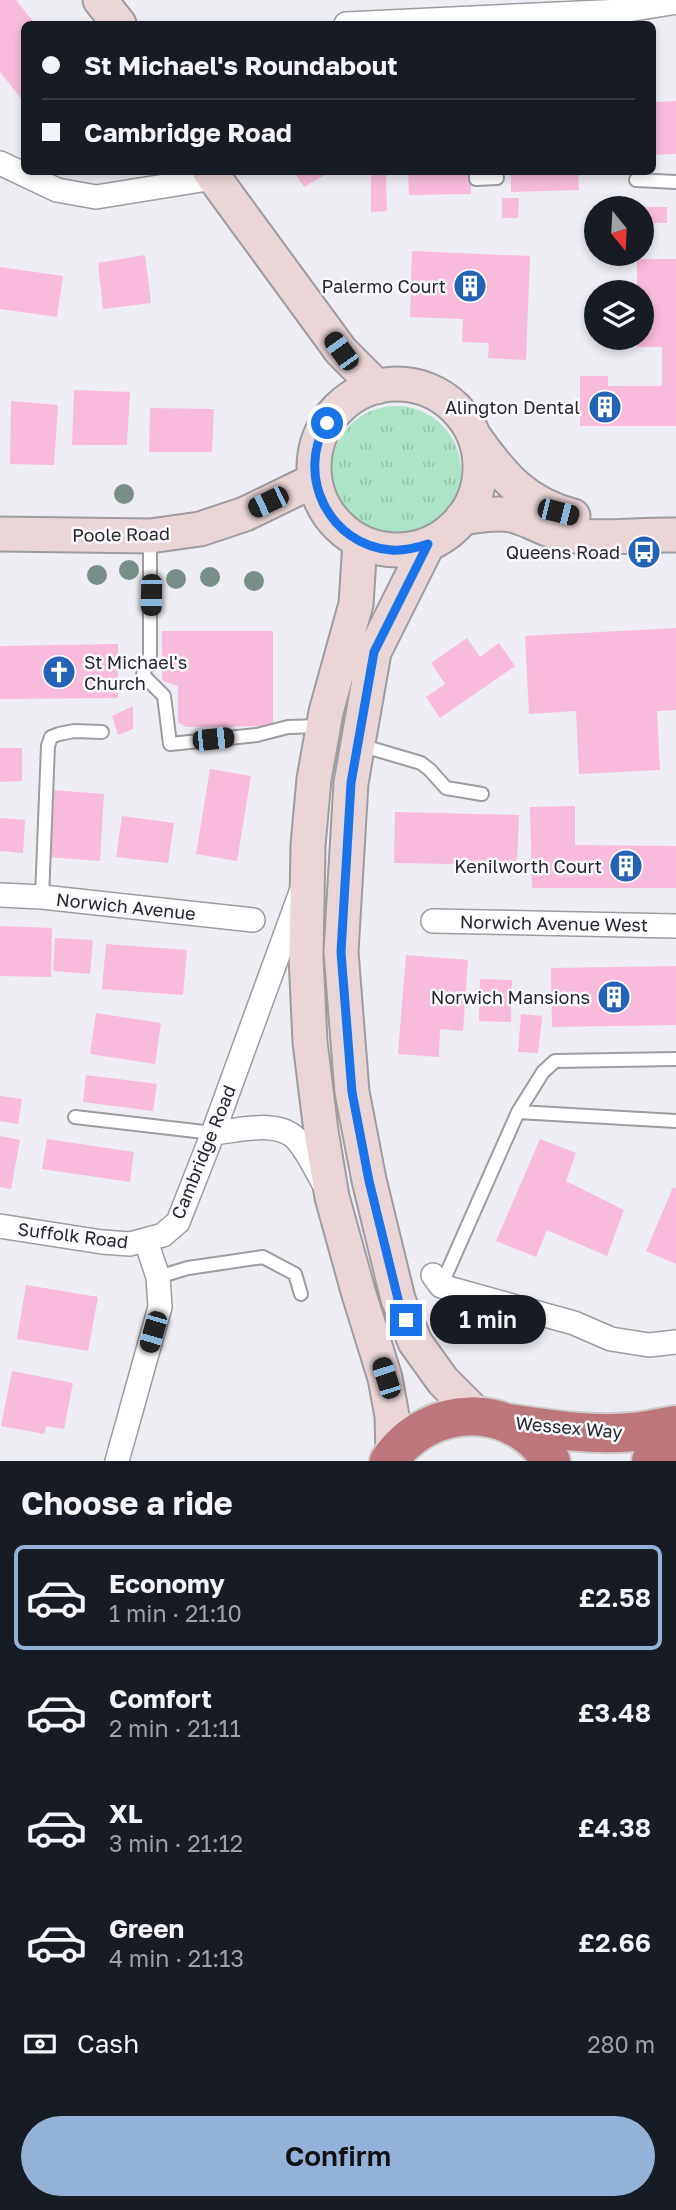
<!DOCTYPE html>
<html lang="en">
<head>
<meta charset="utf-8">
<style>
	:root { --surface:#171b24; --page:#242831; --text:#f1f3f6; --muted:#9ea1a6; --line:#363941; --accent:#94b2d8 }
	body { margin:0; font-family:"Golos Text",sans-serif; background:var(--page); color:var(--text); height:100vh; display:flex; flex-direction:column; font-size:26px; white-space:nowrap }
	* { box-sizing:border-box; margin:0 }
	p { font-size:23px; color:var(--muted) }
	.icon { flex:none; width:38px; height:38px; fill:none; stroke:currentColor; stroke-width:2; stroke-linecap:round; stroke-linejoin:round }
	.map { position:relative; height:1461px; overflow:hidden }
	.sheet { display:flex; flex-direction:column; background:var(--surface); flex:1 }
	.sheet>* { flex:none }
	.hud { position:absolute; left:21px; top:21px; width:635px; height:154px; border-radius:10px; box-shadow:0 4px 10px #0003; display:grid; align-content:center; height:154px; padding:0 21px; background:var(--surface) }
	.needle { width:46px; rotate:162deg }
	.controls { position:absolute; left:584px; top:196px; display:grid; gap:14px }
	.controls a { display:grid; place-items:center; width:70px; height:70px; border-radius:50%; background:var(--surface); box-shadow:0 4px 10px #0003; font-size:35px }
	.end { position:absolute; width:32px; height:32px; margin:-16px; border:9px solid #1a73e8; background:#fff; box-shadow:0 0 0 4px #fff }
	.from { border-radius:50% }
	.bubble { position:absolute; height:49px; border-radius:24px; background:var(--surface); box-shadow:0 4px 10px #0003; font-size:23px; font-weight:600; line-height:49px; text-align:center }
	.car { position:absolute; width:21px; height:42px; margin:-21px -10px; border-radius:9px; box-shadow:0 0 5px 2px #0007; background:linear-gradient(#222 24%,#8ab4d8 0 40%,#222 0 76%,#8ab4d8 0 86%,#222 0) }
	.hud b { display:flex; align-items:center; gap:24px; height:66px; font-size:26px }
	.hud b+b { border-top:2px solid var(--line) }
	.hud i { width:18px; height:18px; background:var(--text) }
	ul { padding:0; list-style:none }
	li { display:flex; align-items:center; gap:21px; height:105px; margin:0 14px 10px; padding:0 7px; border:4px solid transparent; border-radius:10px }
	li div { flex:1 }
	li b { display:block; font-size:26px }
	li em { font-style:normal; font-weight:600 }
	li.selected { border-color:var(--accent) }
	li>.icon { width:63px; height:63px; stroke-width:1.5 }
	h2 { padding:0 21px; font-size:32px; line-height:84px }
	.pay { display:flex; align-items:center; gap:18px; height:77px; padding:0 21px; font-size:26px }
	.pay p { margin-inline-start:auto }
	.primary-button { display:flex; gap:14px; margin-top:auto; padding:14px 21px }
	.primary-button a { flex:1; height:80px; border-radius:42px; background:var(--accent); color:#111; font-size:28px; font-weight:600; line-height:80px; text-align:center }
	.map>svg:first-child { display:block }
</style>
</head>
<body>
<div class="map">
<svg width="676" height="1461" viewBox="0 0 676 1461">
	<defs>
		<pattern id="grass-tufts" width="24" height="20" patternUnits="userSpaceOnUse" patternTransform="scale(1.75)"><rect width="24" height="20" fill="#ace5c8"/><path d="M3 7l-1-3M5 7V3M7 7l1-3M15 17l-1-3M17 17v-4M19 17l1-3" fill="none" stroke="#94c4ac"/></pattern>
	</defs>
	<rect width="100%" height="100%" fill="#ededf3"/>
	<path fill="url(#grass-tufts)" d="M331 471a65 65 0 1 1 130 0a65 65 0 1 1-130 0Z"/>
	<path fill="#f8bbdb" d="M0,0H16L35,24H24V102L0,72Z
		M676,101V154L653,155V102Z
		M294,172H330L304,187Z
		M371,172H386L387,211L371,212Z
		M408,172H471V194L409,195Z
		M511,172H578L579,190L511,192Z
		M502,198H519L518,218H502Z
		M642,207H667V223H642Z
		M412,251L530,256L526,360L488,358L489,343L462,342L463,319L410,317Z
		M145,255L151,303L103,309L98,263Z
		M637,259H676V426H580V376H608V386H662V347H637V338H642V292H637Z
		M0,267L63,276L57,317L0,309Z
		M74,390L130,392L127,445H72Z
		M11,401L58,405L54,465L10,464Z
		M150,408L214,409L212,452H149Z
		M676,628V710L657,711L660,770L579,774L576,711L529,714L525,636Z
		M162,631H273V726L186,727L178,722V686L163,681L162,676Z
		M467,638L480,657L499,643L515,666L440,718L426,697L445,684L431,663Z
		M118,644V698L0,699V646Z
		M133,706V729L118,735L112,716Z
		M0,748H22V781L0,782Z
		M210,769L251,776L237,861L196,854Z
		M52,790L104,794L100,861L47,857Z
		M575,806V845L676,846V888H532L530,807Z
		M395,812L519,815L517,865L394,863Z
		M122,816L174,823L168,863L116,857Z
		M0,818L25,820L23,853L0,851Z
		M0,926L52,928L51,977L0,976Z
		M55,938L93,940L90,974L53,971Z
		M106,944L187,950L183,995L102,989Z
		M406,955L468,960L463,1031L440,1029L439,1057L398,1054Z
		M676,966V1025L552,1027L551,968Z
		M480,979L512,980L511,1022L479,1021Z
		M96,1013L161,1023L155,1064L90,1054Z
		M521,1014L542,1016L538,1053L518,1052Z
		M86,1075L157,1084L153,1111L83,1102Z
		M0,1096L22,1099L18,1124L0,1121Z
		M0,1136L20,1140L11,1189L0,1187Z
		M47,1139L134,1152L130,1182L42,1169Z
		M540,1139L576,1153L566,1181L624,1210L607,1256L547,1230L536,1257L496,1241Z
		M673,1187L676,1189V1264L646,1251Z
		M26,1285L98,1297L88,1351L17,1339Z
		M12,1371L73,1383L64,1429L46,1426L44,1434L1,1426Z"/>
	<g fill="none" stroke-linecap="round" stroke-linejoin="round">
		<defs>
			<path id="lane" d="M476,172V179L497,178
				M636,180L676,182
				M150,537V655L143,675L164,696L170,744L257,735L288,727L321,726
				M360,745L421,763L430,770L446,788L482,794
				M42,897L48,746L51,737L59,734L74,731L102,732
				M518,1112L543,1072L555,1061L676,1059
				M75,1117L213,1133
				M158,1277L188,1268L263,1257L295,1274L301,1294
				M441,1286L518,1112L676,1121"/>
			<path id="street" d="M346,24L622,11L676,2
				M0,163L57,190L96,197L214,178
				M0,895L42,897L253,920
				M433,921L676,926
				M213,1133C238,1131 280,1118 298,1141C309,1154 316,1170 324,1184
				M0,1226L102,1242L130,1244L163,1235L178,1222L213,1133L301,892
				M433,1275L441,1286L574,1323L611,1339L649,1345L676,1342
				M117,1461L160,1307L158,1277L146,1241"/>
			<path id="secondary" d="M100,0L119,24
				M210,172L341,351L377,387
				M314 467a83 83 0 1 1 166 0a83 83 0 1 1-166 0Z
				M476,439C503,477 526,504 573,516
				M462,518C478,516 495,512 511,515C530,519 547,532 567,535C603,540 640,534 676,535
				M0,534L150,536L200,529L245,514L315,480
				M360,542L356,604L326,712L314,779L308,845L306,956L310,1042L321,1131L332,1197L358,1291L385,1378L392,1416L393,1455
				M428,544L374,652L351,783L341,952L352,1092L369,1180L398,1299L415,1342L443,1381L478,1416"/>
			<path id="highway" d="M508,1423C548,1429 592,1436 633,1432C647,1431 662,1427 676,1425
				M389,1461C428,1403 513,1400 551,1461
				M651,1461L676,1450"/>
		</defs>
		<use href="#lane" stroke="#9c9ca1" stroke-width="16"/>
		<use href="#street" stroke="#9c9ca1" stroke-width="26"/>
		<use href="#secondary" stroke="#9c9ca1" stroke-width="37"/>
		<use href="#highway" stroke="#cbcbcb" stroke-width="42"/>
		<use href="#lane" stroke="#fff" stroke-width="12"/>
		<use href="#street" stroke="#fff" stroke-width="23"/>
		<use href="#secondary" stroke="#ebd6d7" stroke-width="33"/>
		<use href="#highway" stroke="#bd767b" stroke-width="38"/>
	</g>
	<g fill="#7a8e88">
		<circle cx="124" cy="494" r="10"/>
		<circle cx="129" cy="570" r="10"/>
		<circle cx="97" cy="575" r="10"/>
		<circle cx="210" cy="577" r="10"/>
		<circle cx="176" cy="579" r="10"/>
		<circle cx="254" cy="581" r="10"/>
	</g>
	<g fill="none" stroke-linecap="round" stroke-linejoin="round">
		<path stroke="#1a73e8" stroke-width="9" d="M327,423C295,475 329,545 391,550C404,551 416,548 428,544L374,652L351,783L341,952L352,1092L369,1181L398,1299L406,1320"/>
	</g>
	<defs>
		<symbol id="building-disc" viewBox="-11 -11 22 22"><circle r="9.5" fill="#2362b4" stroke="#fbfaff"/><path d="M-4-6H4V6H1V3H-1V6H-4ZM-2.5-4.3h1.7v1.8h-1.7ZM.8-4.3h1.7v1.8H.8ZM-2.5-1h1.7V.8h-1.7ZM.8-1h1.7V.8H.8Z" fill="#fff"/></symbol>
		<symbol id="bus-disc" viewBox="-11 -11 22 22"><circle r="9.5" fill="#2362b4" stroke="#fbfaff"/><path d="M-5-6H5V4H4V6H2V4H-2V6H-4V4H-5ZM-3.5-4V0h7V-4ZM-3.5 1.2v1.5H-2V1.2ZM2 1.2v1.5H3.5V1.2Z" fill="#fff"/></symbol>
		<symbol id="church-disc" viewBox="-11 -11 22 22"><circle r="9.5" fill="#2362b4" stroke="#fbfaff"/><path d="M-1.2-6h2.4v3.5h3.3v2.4h-3.3V6h-2.4V-.1h-3.3v-2.4h3.3Z" fill="#fff"/></symbol>
	</defs>
	<g fill-rule="evenodd">
		<use href="#building-disc" x="451" y="267" width="38" height="38"/>
		<use href="#building-disc" x="586" y="388" width="38" height="38"/>
		<use href="#bus-disc" x="625" y="533" width="38" height="38"/>
		<use href="#church-disc" x="40" y="653" width="38" height="38"/>
		<use href="#building-disc" x="607" y="847" width="38" height="38"/>
		<use href="#building-disc" x="595" y="978" width="38" height="38"/>
	</g>
	<g text-anchor="middle" dominant-baseline="central" stroke-width="5" stroke-linejoin="round" paint-order="stroke">
		<g font-size="18" fill="#272628" stroke="#fbfaff" text-anchor="end">
			<text x="446" y="286">Palermo Court</text>
			<text x="580" y="407">Alington Dental</text>
			<text x="620" y="552">Queens Road</text>
			<text x="84" y="662" text-anchor="start">St Michael's<tspan x="84" dy="21">Church</tspan></text>
			<text x="602" y="866">Kenilworth Court</text>
			<text x="590" y="997">Norwich Mansions</text>
		</g>
		<g font-size="18" fill="#272628" stroke="#fbfaff">
			<text transform="translate(121 534) rotate(-1)">Poole Road</text>
			<text transform="translate(126 906) rotate(6)">Norwich Avenue</text>
			<text transform="translate(554 923) rotate(1)">Norwich Avenue West</text>
			<text transform="translate(203 1152) rotate(-68)">Cambridge Road</text>
			<text transform="translate(73 1235) rotate(7)">Suffolk Road</text>
			<text transform="translate(569 1427) rotate(5)">Wessex Way</text>
		</g>
	</g>
</svg>
<div class="controls">
<a><svg class="needle" viewBox="-14 -14 28 28"><path d="M0-13l5 13h-10z" fill="#e53935"/><path d="M0 13l5-13h-10z" fill="#9ea1a6"/></svg></a>
<a><svg class="icon" aria-label="layers" viewBox="0 0 24 24"><path d="M12 4l9 5-9 5-9-5zM3 14l9 5 9-5"/></svg></a>
</div>
<i class="end from" style="left:327px;top:423px"></i>
<i class="end" style="left:406px;top:1320px"></i>
<div class="bubble" style="left:430px;top:1295px;width:116px">1 min</div>
<i class="car" style="left:341px;top:351px;rotate:324deg"></i>
<i class="car" style="left:268px;top:502px;rotate:244deg"></i>
<i class="car" style="left:558px;top:512px;rotate:104deg"></i>
<i class="car" style="left:151px;top:595px;rotate:181deg"></i>
<i class="car" style="left:213px;top:739px;rotate:84deg"></i>
<i class="car" style="left:153px;top:1332px;rotate:196deg"></i>
<i class="car" style="left:386px;top:1378px;rotate:342deg"></i>
<div class="hud">
<b><i class="from"></i>St Michael's Roundabout</b>
<b><i></i>Cambridge Road</b>
</div>
</div>
<section class="sheet">
<h2>Choose a ride</h2>
<ul>
<li class="selected"><svg class="icon" aria-label="car" viewBox="0 0 24 24"><path d="M5 17H2v-5l4-1 3-4h7l3 4 3 1v5h-3M9 17h6M6 11h13"/><circle cx="7" cy="17" r="2"/><circle cx="17" cy="17" r="2"/></svg><div><b>Economy</b><p>1 min · 21:10</p></div><em>£2.58</em></li>
<li><svg class="icon" aria-label="car" viewBox="0 0 24 24"><path d="M5 17H2v-5l4-1 3-4h7l3 4 3 1v5h-3M9 17h6M6 11h13"/><circle cx="7" cy="17" r="2"/><circle cx="17" cy="17" r="2"/></svg><div><b>Comfort</b><p>2 min · 21:11</p></div><em>£3.48</em></li>
<li><svg class="icon" aria-label="car" viewBox="0 0 24 24"><path d="M5 17H2v-5l4-1 3-4h7l3 4 3 1v5h-3M9 17h6M6 11h13"/><circle cx="7" cy="17" r="2"/><circle cx="17" cy="17" r="2"/></svg><div><b>XL</b><p>3 min · 21:12</p></div><em>£4.38</em></li>
<li><svg class="icon" aria-label="car" viewBox="0 0 24 24"><path d="M5 17H2v-5l4-1 3-4h7l3 4 3 1v5h-3M9 17h6M6 11h13"/><circle cx="7" cy="17" r="2"/><circle cx="17" cy="17" r="2"/></svg><div><b>Green</b><p>4 min · 21:13</p></div><em>£2.66</em></li>
</ul>
<div class="pay"><svg class="icon" aria-label="cash" viewBox="0 0 24 24"><path d="M3 7h18v10H3z"/><circle cx="12" cy="12" r="2"/></svg>Cash<p>280 m</p></div>
<div class="primary-button"><a>Confirm</a></div>
</section>
</body>
</html>
